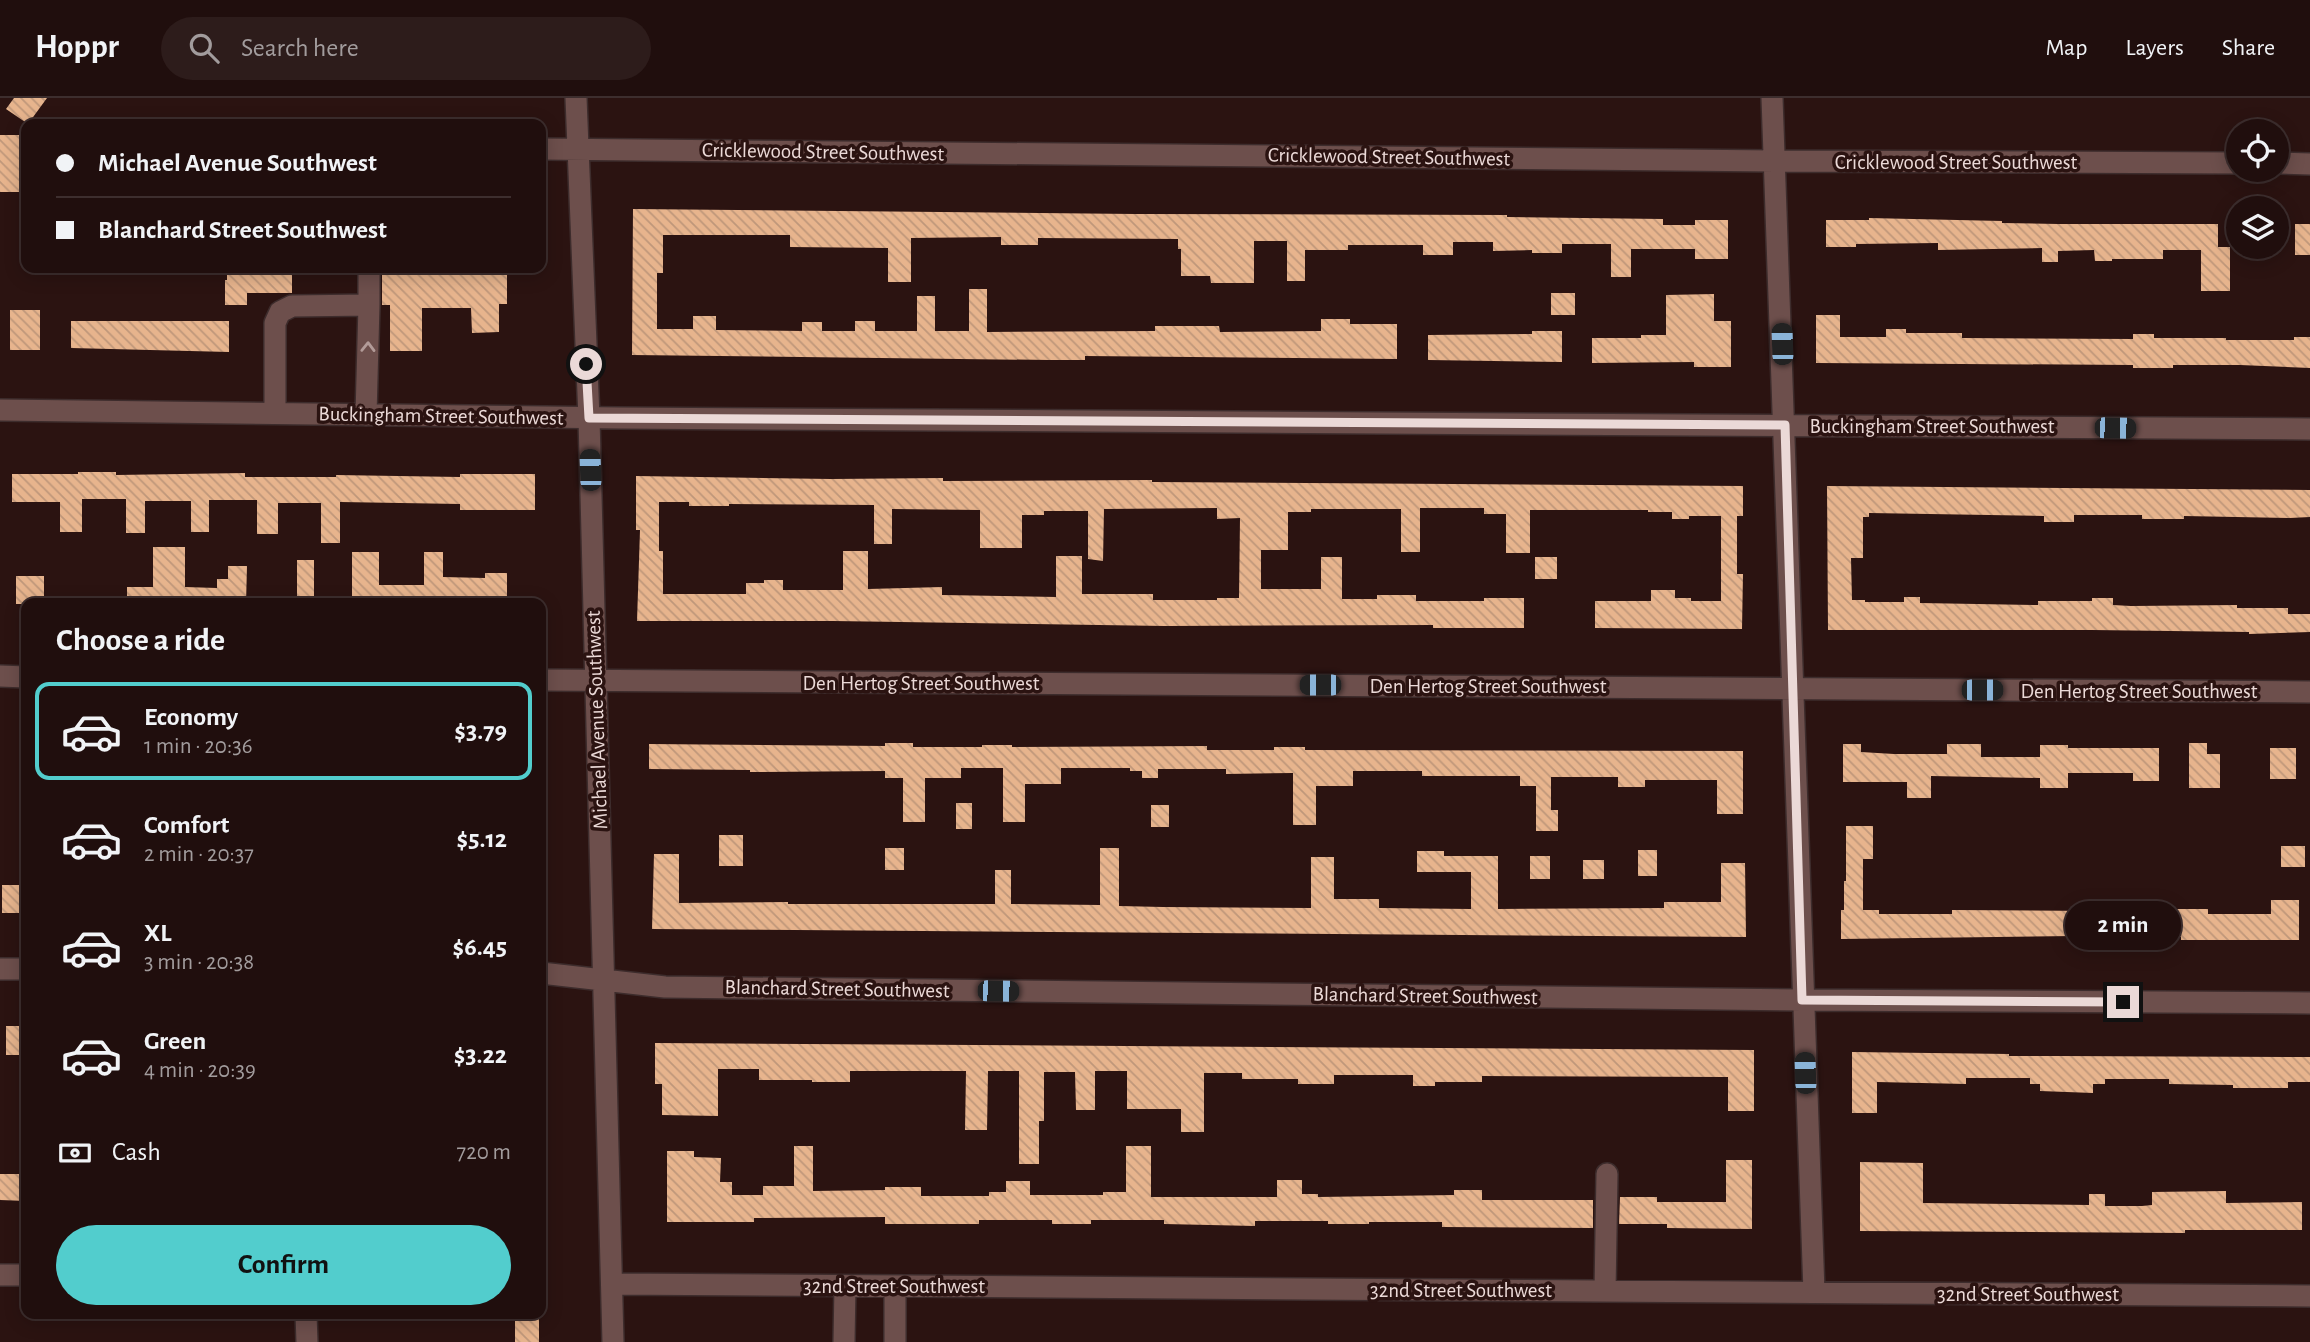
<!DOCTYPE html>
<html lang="en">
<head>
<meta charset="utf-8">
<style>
	:root { --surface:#200e0d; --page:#2d1c1b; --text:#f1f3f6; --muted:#a29c9d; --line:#3d2e2e; --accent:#52cdcd }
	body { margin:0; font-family:"Alegreya Sans",sans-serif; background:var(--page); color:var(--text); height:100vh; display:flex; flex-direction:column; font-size:26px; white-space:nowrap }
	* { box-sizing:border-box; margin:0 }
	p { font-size:23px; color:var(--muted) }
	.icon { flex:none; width:38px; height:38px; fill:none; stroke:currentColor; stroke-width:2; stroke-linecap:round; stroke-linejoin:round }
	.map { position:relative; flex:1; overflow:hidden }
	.sheet { position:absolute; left:21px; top:500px; width:525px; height:721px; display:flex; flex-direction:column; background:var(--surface); border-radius:14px; box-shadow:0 4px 18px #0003,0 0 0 2px var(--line) }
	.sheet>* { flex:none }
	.top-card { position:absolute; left:21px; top:21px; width:525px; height:154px; border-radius:14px; box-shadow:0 4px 18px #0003,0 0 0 2px var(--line); display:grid; align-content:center; height:154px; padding:0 35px; background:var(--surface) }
	.tools { position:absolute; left:2226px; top:21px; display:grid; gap:14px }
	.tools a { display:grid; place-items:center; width:63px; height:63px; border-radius:50%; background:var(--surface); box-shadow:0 4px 18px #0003,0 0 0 2px var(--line); font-size:35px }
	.end { position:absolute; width:32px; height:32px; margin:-16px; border:9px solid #ebd9d7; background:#111; box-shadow:0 0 0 4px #111 }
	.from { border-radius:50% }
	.bubble { position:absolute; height:49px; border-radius:24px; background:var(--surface); box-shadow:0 4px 18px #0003,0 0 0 2px var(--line); font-size:23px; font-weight:600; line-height:49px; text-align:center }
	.car { position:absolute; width:21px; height:42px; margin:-21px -10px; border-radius:9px; box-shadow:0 0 5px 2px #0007; background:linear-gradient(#222 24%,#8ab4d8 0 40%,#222 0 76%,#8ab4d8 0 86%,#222 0) }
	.top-card b { display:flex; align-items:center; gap:24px; height:66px; font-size:26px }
	.top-card b+b { border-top:2px solid var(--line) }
	.top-card i { width:18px; height:18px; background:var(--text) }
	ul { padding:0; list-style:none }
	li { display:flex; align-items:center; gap:21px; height:98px; margin:0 14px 10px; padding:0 21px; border:4px solid transparent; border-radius:14px }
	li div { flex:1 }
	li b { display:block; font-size:26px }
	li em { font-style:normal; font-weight:600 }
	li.on { border-color:var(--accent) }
	li>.icon { width:63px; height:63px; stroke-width:1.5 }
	h2 { padding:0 35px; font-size:32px; line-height:84px }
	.pay { display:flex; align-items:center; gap:18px; height:77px; padding:0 35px; font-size:26px }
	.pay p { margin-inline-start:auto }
	.cta { display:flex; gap:14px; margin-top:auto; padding:14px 35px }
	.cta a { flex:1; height:80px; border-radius:42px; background:var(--accent); color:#111; font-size:28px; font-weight:600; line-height:80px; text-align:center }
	header { display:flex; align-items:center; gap:42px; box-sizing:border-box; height:98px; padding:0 35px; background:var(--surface); border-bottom:2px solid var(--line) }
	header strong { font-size:33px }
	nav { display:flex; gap:38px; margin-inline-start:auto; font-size:24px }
	.search { width:490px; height:63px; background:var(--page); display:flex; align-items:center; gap:18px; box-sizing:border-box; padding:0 24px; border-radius:38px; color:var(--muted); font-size:26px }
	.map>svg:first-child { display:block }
</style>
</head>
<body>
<header>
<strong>Hoppr</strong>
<div class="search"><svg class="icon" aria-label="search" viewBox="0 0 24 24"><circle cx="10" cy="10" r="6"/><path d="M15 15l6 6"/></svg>Search here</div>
<nav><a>Map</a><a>Layers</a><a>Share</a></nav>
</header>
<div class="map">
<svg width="2310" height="1244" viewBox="0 0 2310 1244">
	<defs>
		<pattern id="building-back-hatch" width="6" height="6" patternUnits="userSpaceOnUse" patternTransform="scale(1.75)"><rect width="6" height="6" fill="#e7b48d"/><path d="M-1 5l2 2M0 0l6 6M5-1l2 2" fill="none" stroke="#bf977a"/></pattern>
	</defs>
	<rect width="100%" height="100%" fill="#2b1311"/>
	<path fill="url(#building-back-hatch)" fill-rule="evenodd" d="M14,0H47L28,26L6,11Z
		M0,37H26V94H0Z
		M633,111L1135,116L1507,117V119L1663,121V127H1695V122H1728V161H1695V151H1631V179H1611V146H1562V155H1532V152L1493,153V144H1453V157H1423V147H1348V152H1305V183H1287V143H1254V185H1211L1210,178H1181V151H1178V141L1038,140V147H1001V139L911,140V184H888V150L790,149V137H663V175H657V231H693V218H716V232L802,233V224H822V233H855V223H875V233H917V198H935V233H969V191H987V234L1155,233V228H1219L1220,234L1321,233V221H1350V226H1397V261L1085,258V262H1049L632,257Z
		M1869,120L2002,123V125L2058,126H2218V149H2230V193H2201V152H2163V161H2112V163H2095L2094,152L2058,153V164H2042V150L1938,152V145L1856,146V149H1826V122H1869Z
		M2295,126H2310V157H2295Z
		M227,170H292V195H247V207H225V182H227Z
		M382,170H507V206H499V234L472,235L471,210H422V253H390V207H382Z
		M1551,195H1575V217H1551Z
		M1714,196V223H1731V269H1694V264L1592,265V240H1641V237H1666V197Z
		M10,212H40V252H10Z
		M1816,217H1840V239H1886V231H1906V235H1962V240L2133,241V236H2154V240H2226V242H2294V239H2310V270L2240,267H2173V270H2133V267L1816,265Z
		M71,223H229V254L71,250Z
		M1532,233H1562V264L1428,262V237L1532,236Z
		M78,374H116V377L245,375V379H336V377L460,379V376H535V412H460V406L340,404V445H321V405H278V436H257V402H209V434H191V403H145V435H126V401H82V434H60V404H12V376H78Z
		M636,378L831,381L943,380V383L1152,382V384L1743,388V418H1737V476H1743L1742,531L1595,530V503H1651V492H1675V500H1691V503H1721V418H1689V421H1672V414H1648V412H1530V455H1506V416H1484V410H1420V454H1401V411H1311V414H1288V452H1261V491H1321V459H1342V501H1377V497H1416V503H1484V500H1524V530H1433V527L1165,528L833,523H637L640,432H636ZM659,404H689V408H729V406L874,407V446H892V411L980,412V450H1022V417H1044V413H1088V461L1103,463L1104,411L1217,410V421L1240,420L1239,500H1217V502H1153V496H1082V458H1056V499L942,497V489L868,491V453H843V492H783V482H764V485H746V496H663V453H659Z
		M1827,388L2310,392V419L2290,420L2184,418V421H2142V417H2074V424H2044V418L1869,415V419H1863V460H1851L1852,502H1865V504H1904V499H1920V505L2038,507V503H2092V500H2113V507L2131,508L2237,507V510H2288V516H2310V534L2249,536V534L2092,532H1828Z
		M153,449H185V489L217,490V481H228V468H247L246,506H127V489H153Z
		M352,454H379V487H424V454H443V479L485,480V475H507V506H352Z
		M1535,459H1557V481H1535Z
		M297,462H314V506H297Z
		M16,478H44V506H16Z
		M885,645H913V649H982V647H1012V649L1207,648V652H1274V649H1305V652L1743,653V716H1717V682H1645V689H1618V679H1551V712H1558V733H1536V688H1520V678H1422V673H1353V688H1316V727H1293V675L1226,676V671H1158V680H1142V673H1130V670H1061V686H1025V724H1003V670H961V680H925V724H903V680H885V673L750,674V672L649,671V646L885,648Z
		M2189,645H2207V656H2220V690H2189Z
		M1843,646H1861V654L1894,656H1947V646H1981V659H2040V647H2068V650H2159V683H2133V675H2068V690H2040V680L1931,678V700H1907V684H1843Z
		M2270,650H2296V681H2270Z
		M956,705H972V731H956Z
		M1151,707H1169V729H1151Z
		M1846,728H1873V761H1863V812H1879V816H1952V812L2093,813V805L2139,806V803H2154V811H2208V816H2271V802H2299V842H2181V839L2074,838L1841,841V812H1844V783H1846Z
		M719,737H743V768H719Z
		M2281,748H2305V769H2281Z
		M885,750H904V772H885Z
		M1100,750H1119V808L1163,809L1311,810V759H1334V801H1379V810L1471,811V774H1417V753H1444V758H1498V811L1664,810V804H1721V765H1745L1746,839L652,831L654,756H679V805L788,804V806H995V772H1011V806L1100,807Z
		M1638,752H1657V778H1638Z
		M1530,758H1550V781H1530Z
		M1583,762H1604V781H1583Z
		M2,787H26V815H2Z
		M6,928H26V957H6Z
		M655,945L1754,952V1013H1728V979L1482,978V984H1435V988H1413V977H1334V986H1298V981H1242V975H1204V1034H1181V1011H1127V973H1095V1012H1076L1075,974H1044V1023H1039V1066H1019V973H988L987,1032H965L966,973H850V984H812V982H759V971H718V1018L662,1017V986H655Z
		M1852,954L2009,956V958H2059L2310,959V984H2288V990H2233V987L2169,986V981H2105V986H2093V995L2040,993V986H2030V980H1966V986L1877,984V1015H1852Z
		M794,1048H813V1093L885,1092V1089H921V1098H989V1094H1006V1083H1030V1097H1103V1094H1126V1048H1151V1099H1277V1082H1302V1096H1318V1099L1454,1097V1092H1482V1102H1593V1130L1442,1129V1124H1369V1126H1328V1123H1255V1128L1164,1126V1122H1091V1126H1052V1122H979V1126H885V1119L754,1120V1124H667V1053H694V1059L721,1060L720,1084H732V1097H763V1088H794Z
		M1726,1062H1752V1131L1667,1130V1126H1619L1620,1099H1657V1104H1726Z
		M1860,1064L1923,1065V1105L2089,1107V1096H2105V1108H2142L2152,1107V1094L2226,1093V1105L2302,1104V1132H2185V1135L1860,1133Z
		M0,1076H26V1103L0,1102Z
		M515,1216H539V1244H515Z"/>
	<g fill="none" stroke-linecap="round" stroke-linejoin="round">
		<defs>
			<path id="minor" d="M576,0L589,320L613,1244
				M1772,0L1814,1194
				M541,51L1775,63L2238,65
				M2277,65L2310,66
				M369,207V170
				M0,312L619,320L2310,331
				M275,315V225L280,214L292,208L369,207L366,317
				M0,578L26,579
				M541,582L2310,594
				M0,871H26
				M541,875L665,889L1802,902L2310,905
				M0,1177H26
				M612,1186L2310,1198
				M895,1188V1244
				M1605,1193L1607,1076
				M306,1216L307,1244
				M844,1244L845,1188"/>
		</defs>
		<use href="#minor" stroke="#3d2c2c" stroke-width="24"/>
		<use href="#minor" stroke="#6d4f4c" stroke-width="21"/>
	</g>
	<defs><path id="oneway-chevron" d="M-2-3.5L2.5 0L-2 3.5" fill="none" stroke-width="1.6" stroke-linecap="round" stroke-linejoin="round" transform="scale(1.75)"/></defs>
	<use stroke="#b29b98" href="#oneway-chevron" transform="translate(368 249) rotate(-89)"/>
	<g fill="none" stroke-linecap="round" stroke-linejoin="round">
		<path stroke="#ebd9d7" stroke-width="9" d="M586,266L589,320L1785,327L1802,902L2123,904"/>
	</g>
	<g text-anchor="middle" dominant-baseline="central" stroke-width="7" stroke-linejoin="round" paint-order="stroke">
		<g font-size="21" fill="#ebd9d7" stroke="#2b1311">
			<text transform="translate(823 54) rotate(1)">Cricklewood Street Southwest</text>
			<text transform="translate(1389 59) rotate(1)">Cricklewood Street Southwest</text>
			<text x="1956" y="64">Cricklewood Street Southwest</text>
			<text transform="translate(441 318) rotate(1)">Buckingham Street Southwest</text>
			<text x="1932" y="328">Buckingham Street Southwest</text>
			<text x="921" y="585">Den Hertog Street Southwest</text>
			<text x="1488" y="588">Den Hertog Street Southwest</text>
			<text x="2139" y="593">Den Hertog Street Southwest</text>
			<text transform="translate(597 622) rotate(-92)">Michael Avenue Southwest</text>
			<text transform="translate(837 891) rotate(1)">Blanchard Street Southwest</text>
			<text transform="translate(1425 898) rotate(1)">Blanchard Street Southwest</text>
			<text x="894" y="1188">32nd Street Southwest</text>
			<text x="1461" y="1192">32nd Street Southwest</text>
			<text x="2028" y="1196">32nd Street Southwest</text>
		</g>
	</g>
</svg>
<div class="tools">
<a><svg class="icon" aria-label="locate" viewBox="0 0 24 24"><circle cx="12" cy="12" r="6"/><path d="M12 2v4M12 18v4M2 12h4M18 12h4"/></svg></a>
<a><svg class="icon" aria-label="layers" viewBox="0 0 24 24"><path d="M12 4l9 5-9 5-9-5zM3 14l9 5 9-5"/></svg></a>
</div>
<i class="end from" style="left:586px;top:266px"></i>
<i class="end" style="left:2123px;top:904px"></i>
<div class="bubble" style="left:2065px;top:803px;width:116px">2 min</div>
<i class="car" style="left:1782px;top:246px;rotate:358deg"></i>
<i class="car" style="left:2115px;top:330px;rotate:91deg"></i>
<i class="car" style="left:590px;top:372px;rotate:358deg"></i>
<i class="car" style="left:1320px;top:587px;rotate:270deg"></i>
<i class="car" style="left:1982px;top:592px;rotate:90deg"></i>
<i class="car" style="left:998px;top:893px;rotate:91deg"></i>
<i class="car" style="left:1805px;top:975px;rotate:358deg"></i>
<div class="top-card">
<b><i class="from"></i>Michael Avenue Southwest</b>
<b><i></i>Blanchard Street Southwest</b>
</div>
<section class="sheet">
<h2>Choose a ride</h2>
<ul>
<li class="on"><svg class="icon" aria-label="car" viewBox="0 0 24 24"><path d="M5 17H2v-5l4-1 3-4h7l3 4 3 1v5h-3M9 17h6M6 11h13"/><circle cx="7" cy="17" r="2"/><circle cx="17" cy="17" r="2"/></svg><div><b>Economy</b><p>1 min · 20:36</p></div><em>$3.79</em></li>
<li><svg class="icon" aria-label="car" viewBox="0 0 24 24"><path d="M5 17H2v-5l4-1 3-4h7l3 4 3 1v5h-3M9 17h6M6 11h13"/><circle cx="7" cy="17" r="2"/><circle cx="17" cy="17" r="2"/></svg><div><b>Comfort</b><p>2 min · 20:37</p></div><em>$5.12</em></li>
<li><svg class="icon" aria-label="car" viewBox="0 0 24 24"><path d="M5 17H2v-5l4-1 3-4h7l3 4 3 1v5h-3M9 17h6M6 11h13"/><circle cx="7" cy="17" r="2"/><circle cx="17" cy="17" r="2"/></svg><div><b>XL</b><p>3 min · 20:38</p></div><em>$6.45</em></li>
<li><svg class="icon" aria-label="car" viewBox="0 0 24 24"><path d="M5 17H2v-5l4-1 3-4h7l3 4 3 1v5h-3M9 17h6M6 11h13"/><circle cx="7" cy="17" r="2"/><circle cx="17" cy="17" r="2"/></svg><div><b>Green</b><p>4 min · 20:39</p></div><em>$3.22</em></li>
</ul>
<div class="pay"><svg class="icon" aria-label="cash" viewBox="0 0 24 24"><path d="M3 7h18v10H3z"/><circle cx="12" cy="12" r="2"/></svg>Cash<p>720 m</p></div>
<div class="cta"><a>Confirm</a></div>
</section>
</div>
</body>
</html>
